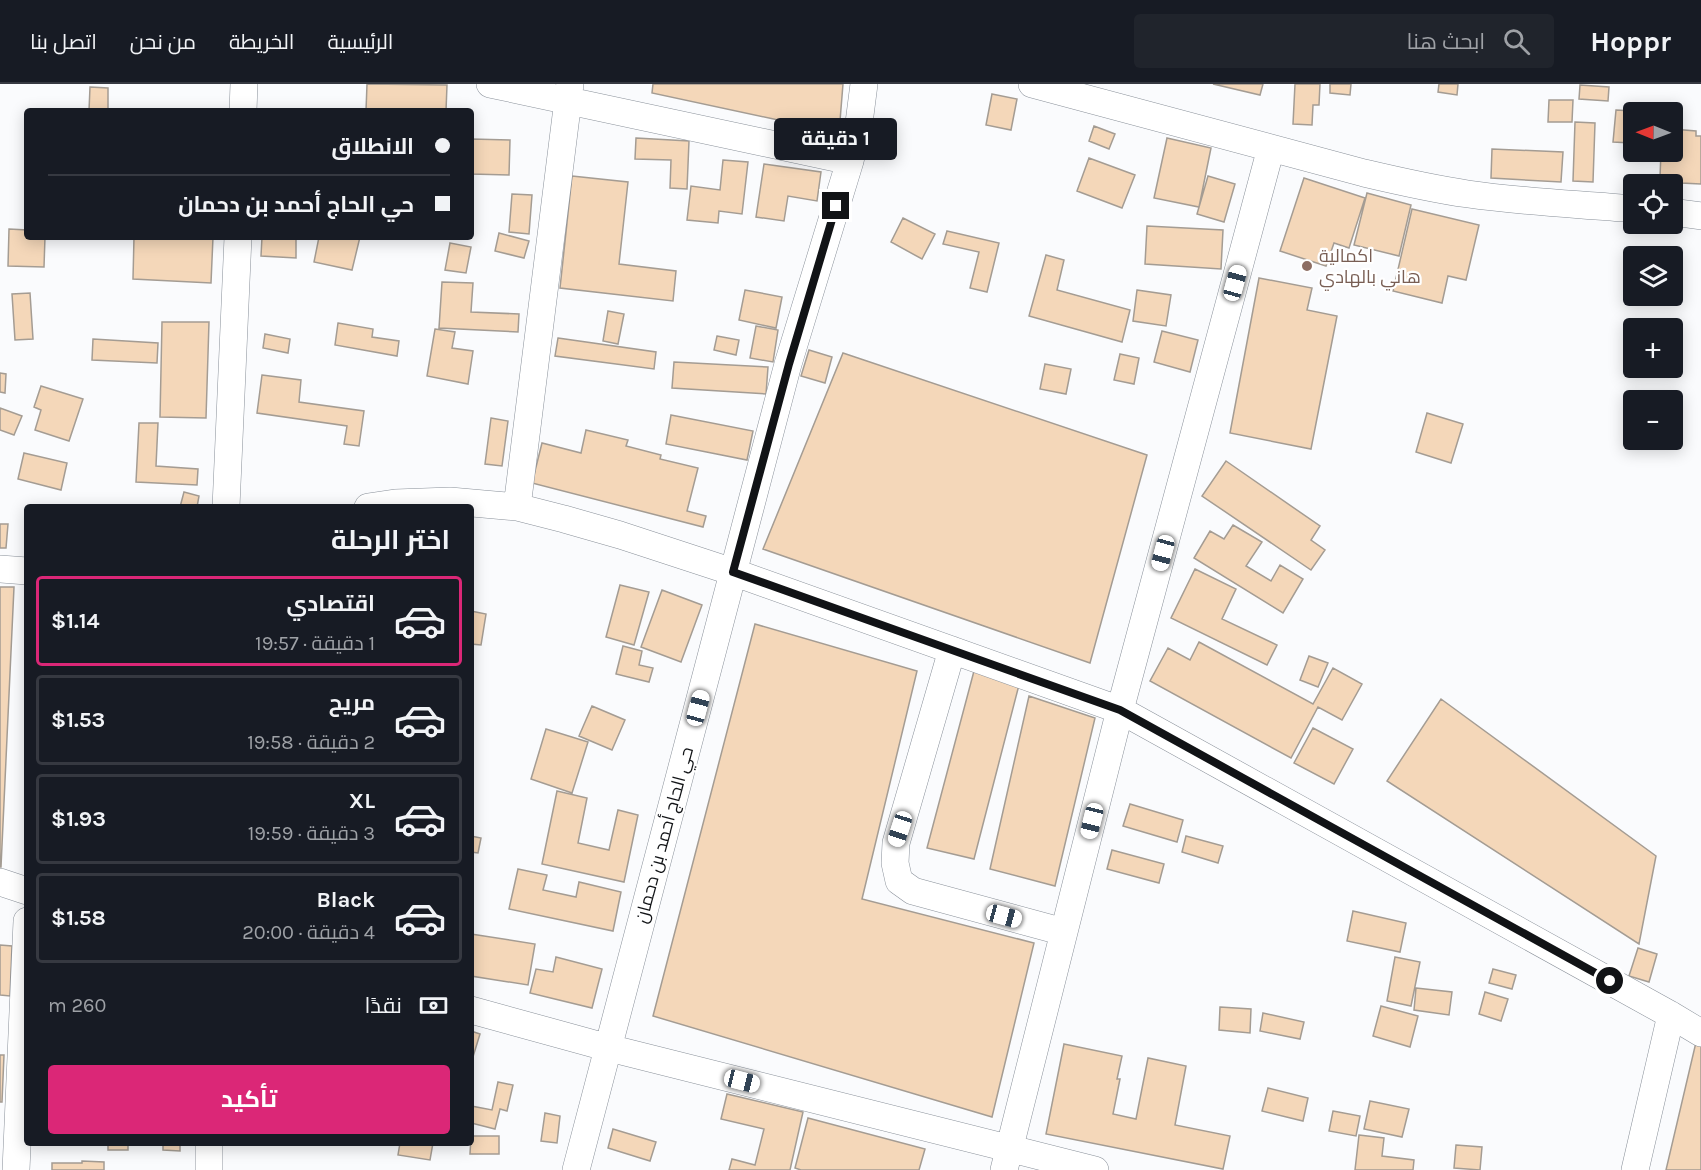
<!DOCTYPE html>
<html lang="ar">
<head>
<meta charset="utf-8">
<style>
	:root { --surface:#171b24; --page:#20242c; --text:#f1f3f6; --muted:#9ea1a6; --line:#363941; --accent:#db2777 }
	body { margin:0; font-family:Karla,Cairo,sans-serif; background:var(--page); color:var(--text); direction:rtl; height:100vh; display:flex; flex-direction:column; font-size:22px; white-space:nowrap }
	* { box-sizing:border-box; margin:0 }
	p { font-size:20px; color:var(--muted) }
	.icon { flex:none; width:33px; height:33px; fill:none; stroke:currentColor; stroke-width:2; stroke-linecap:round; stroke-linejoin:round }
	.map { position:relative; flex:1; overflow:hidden; direction:ltr }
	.side { position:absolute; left:24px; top:420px; width:450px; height:642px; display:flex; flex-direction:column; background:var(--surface); border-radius:6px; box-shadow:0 3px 15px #0003; direction:rtl }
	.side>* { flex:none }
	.hud { position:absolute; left:24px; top:24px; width:450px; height:132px; border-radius:6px; box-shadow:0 3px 15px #0003; direction:rtl; display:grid; align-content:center; height:132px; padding:0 24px; background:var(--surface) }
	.needle { width:39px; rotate:271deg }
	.controls { position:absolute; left:1623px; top:18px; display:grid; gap:12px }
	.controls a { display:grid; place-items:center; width:60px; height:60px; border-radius:6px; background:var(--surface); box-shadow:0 3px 15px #0003; font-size:30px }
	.end { position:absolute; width:27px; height:27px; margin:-14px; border:8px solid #111316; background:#fff; box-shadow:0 0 0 3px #fff }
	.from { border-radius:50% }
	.bubble { position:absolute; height:42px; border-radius:6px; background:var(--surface); box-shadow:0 3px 15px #0003; font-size:20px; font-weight:700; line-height:42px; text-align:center; direction:rtl }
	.car { position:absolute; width:18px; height:36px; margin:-18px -9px; border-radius:8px; box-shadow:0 0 4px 2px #0007; background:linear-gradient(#fff 24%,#345 0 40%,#fff 0 76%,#345 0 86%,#fff 0) }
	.hud b { display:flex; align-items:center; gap:21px; height:57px; font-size:22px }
	.hud b+b { border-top:2px solid var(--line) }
	.hud i { width:15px; height:15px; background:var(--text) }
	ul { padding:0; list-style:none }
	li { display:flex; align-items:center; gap:18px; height:90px; margin:0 12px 9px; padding:0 12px; border:3px solid var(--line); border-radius:6px }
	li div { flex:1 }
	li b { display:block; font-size:22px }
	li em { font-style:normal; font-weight:700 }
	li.on { border-color:var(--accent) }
	li>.icon { width:54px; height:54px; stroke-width:1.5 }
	h2 { padding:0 24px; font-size:27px; line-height:72px }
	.pay { display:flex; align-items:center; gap:15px; height:66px; padding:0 24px; font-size:22px }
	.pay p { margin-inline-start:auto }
	.action { display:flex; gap:12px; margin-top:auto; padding:12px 24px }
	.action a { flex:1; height:69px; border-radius:6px; background:var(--accent); color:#fff; font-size:24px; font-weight:700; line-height:69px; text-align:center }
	header { display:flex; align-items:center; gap:36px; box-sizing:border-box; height:84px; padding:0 30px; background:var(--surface); border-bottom:2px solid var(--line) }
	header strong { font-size:28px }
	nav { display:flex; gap:33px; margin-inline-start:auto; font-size:21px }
	.search { width:420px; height:54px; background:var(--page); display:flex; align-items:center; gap:15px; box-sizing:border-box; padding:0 21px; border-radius:6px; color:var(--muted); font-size:22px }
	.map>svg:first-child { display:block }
</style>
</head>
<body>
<header>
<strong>Hoppr</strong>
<div class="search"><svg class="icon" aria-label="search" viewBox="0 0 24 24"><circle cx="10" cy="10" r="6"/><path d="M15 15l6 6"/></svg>ابحث هنا</div>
<nav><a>الرئيسية</a><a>الخريطة</a><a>من نحن</a><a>اتصل بنا</a></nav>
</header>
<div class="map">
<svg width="1701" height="1086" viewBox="0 0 1701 1086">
	<rect width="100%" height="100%" fill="#fafbfd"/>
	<path fill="#f4d7b9" stroke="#a49c93" stroke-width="1.5" d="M367,0L447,1L446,27H366Z
		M653,0H843L839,49L652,9Z
		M1213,0H1263L1260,11Z
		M1295,0H1320L1319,21H1313L1312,41L1293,40Z
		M1330,0H1351L1350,11L1330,9Z
		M1439,0H1458L1457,11L1438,8Z
		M1580,1L1609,3L1608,17L1579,15Z
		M90,3L108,4V27H89Z
		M992,10L1017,15L1011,46L986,41Z
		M1549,16H1573L1572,38H1548Z
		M1616,26L1633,27L1631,59L1613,58Z
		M1575,38L1595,39L1593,98L1573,97Z
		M1094,42L1115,50L1109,65L1089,57Z
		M1672,45L1696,47V52H1701V100L1681,99V94L1660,93L1661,68H1672Z
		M636,54L689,57L687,105L670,104L671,76L635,75Z
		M1167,54L1211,64L1199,123L1154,114Z
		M471,55L510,56L509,91L471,90Z
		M1492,65L1563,68L1561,98L1491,94Z
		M1089,74L1135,91L1122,124L1077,107Z
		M723,76L748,78L742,130L719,127L718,139L687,136L691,102L720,106Z
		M764,80L821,88L817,117L788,112L784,137L756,133Z
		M572,92L628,98L619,180L676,187L673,217L560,204Z
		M1208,92L1235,100L1224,138L1197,130Z
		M1304,94L1365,114L1349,164L1334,159L1326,182L1280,167Z
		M1367,109L1411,121L1399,172L1354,161Z
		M512,110L532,111L529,150L509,148Z
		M1412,125L1479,141L1466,196L1448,192L1442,219L1393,207Z
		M903,134L935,150L922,175L891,158Z
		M1147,142L1223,146L1221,185L1145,180Z
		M9,145L27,146V153H45L44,183L8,182Z
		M947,147L999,159L987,208L970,204L979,168L943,160Z
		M499,149L529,157L524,174L495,167Z
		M134,153H213L211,199L133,195Z
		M262,153H296V174L261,172Z
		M319,153H360L352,186L314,178Z
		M450,159L471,163L466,189L445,186Z
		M1046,171L1064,176L1057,206L1130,226L1122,258L1029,232Z
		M1259,194L1312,204L1307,226L1337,232L1311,365L1230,349Z
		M442,198L473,199L471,228L519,230L518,248L439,244Z
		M745,206L782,213L776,244L739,236Z
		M1137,206L1171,211L1166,242L1133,237Z
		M30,209L33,255L15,256L12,210Z
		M608,227L624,230L618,260L603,257Z
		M162,238H209L206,334L160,333Z
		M338,239L373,245L372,253L399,257L397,272L335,261Z
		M756,242L778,246L773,278L750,274Z
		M435,245L455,248L452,264L473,267L468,300L427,292Z
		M1162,247L1198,256L1190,288L1154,278Z
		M265,250L290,255L288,269L263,264Z
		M717,252L739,256L736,271L714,266Z
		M558,254L656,268L654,285L555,272Z
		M93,255L158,259L157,279L92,276Z
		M809,266L832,273L825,299L801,292Z
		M843,269L1147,371L1090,579L763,465Z
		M1120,270L1139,274L1134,300L1114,296Z
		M674,278L768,283L766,310L672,304Z
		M1045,280L1071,285L1066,310L1040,305Z
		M0,289L6,290L5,309L0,308Z
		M262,291L301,296L299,318L364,327L359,362L344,360L347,342L257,329Z
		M41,302L83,315L69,357L35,346L41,326L34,323Z
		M0,324L22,332L14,351L0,346Z
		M1427,329L1463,340L1451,379L1416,368Z
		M671,331L753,347L747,376L666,360Z
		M491,334L508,337L502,382L485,380Z
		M139,339H158L156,382L198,385L197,401L136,398Z
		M586,346L628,356L626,362L661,371L660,375L698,384L687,427L706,432L703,443L532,399L542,359L581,369Z
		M24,369L67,379L61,406L18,395Z
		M1226,377L1320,442L1311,456L1325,466L1311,486L1202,412Z
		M184,408L199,412L197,423H180Z
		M0,440H8L6,464H0Z
		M1233,441L1262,458L1246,482L1271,497L1280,481L1303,495L1283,529L1194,474L1210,447L1224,455Z
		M1195,485L1236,505L1222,535L1277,561L1267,581L1171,534Z
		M620,501L649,508L634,561L606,553Z
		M0,503H14L1,783H0Z
		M662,506L702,521L681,578L641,563Z
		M471,527L486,530L481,561L471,560Z
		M755,540L917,587L862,815L1034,859L992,1033L653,932Z
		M1199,558L1313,620L1333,584L1362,600L1342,636L1318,623L1291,674L1150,597L1168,564L1190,576Z
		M623,562L642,567L639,581L653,584L649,598L616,590Z
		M1309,572L1328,579L1318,603L1300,596Z
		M974,587L1019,601L974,775L927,764Z
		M1029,612L1095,634L1055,802L990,785Z
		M1441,615L1656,772L1639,860L1387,697Z
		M592,622L625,636L612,666L579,652Z
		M1313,644L1353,665L1334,700L1294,679Z
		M546,645L588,658L572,709L531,695Z
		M557,707L587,714L578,759L609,766L618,726L638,731L624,798L542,780Z
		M1130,720L1183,736L1177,758L1123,742Z
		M471,752L481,754L478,769L471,768Z
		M1186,752L1223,762L1218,779L1182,768Z
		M1112,766L1164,780L1159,799L1107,785Z
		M518,785L547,791L543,806L576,813L579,798L621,808L613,847L509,825Z
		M1353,827L1406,839L1400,868L1347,857Z
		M471,850L535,860L528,901L471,892Z
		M0,861L12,862L10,912L0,911Z
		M1638,864L1657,870L1649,898L1629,892Z
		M556,873L602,885L592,924L530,909L536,885L553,888Z
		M1395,873L1420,878L1411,922L1387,917Z
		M1493,885L1516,891L1512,905L1489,899Z
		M1416,904L1452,908L1449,931L1414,926Z
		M1485,908L1508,915L1501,937L1479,930Z
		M1381,922L1418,932L1410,963L1373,952Z
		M1220,923L1251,925L1250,949L1219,946Z
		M1263,929L1304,938L1300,955L1260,947Z
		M1701,937V1086H1666Z
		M471,947L480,950L472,976H471Z
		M1064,960L1122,972L1117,995H1120L1113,1030L1136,1035L1148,974L1186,982L1175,1041L1230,1052L1223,1085L1046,1050Z
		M0,971H4L2,1018H0Z
		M498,998L513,1001L507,1027L500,1025L495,1045L471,1039V1022L492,1026Z
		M1268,1004L1308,1014L1303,1037L1262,1027Z
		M727,1010L803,1028L790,1086H729L732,1075L755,1081L764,1045L721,1035Z
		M1370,1017L1409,1025L1402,1053L1364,1045Z
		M1333,1027L1360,1032L1356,1052L1329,1047Z
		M545,1029L560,1032L557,1059L541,1057Z
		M808,1034L925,1065L919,1086H801L795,1084Z
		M613,1045L656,1058L650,1077L608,1064Z
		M1359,1051L1384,1054L1382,1072L1414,1076L1413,1086H1355Z
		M471,1052H499V1070H470Z
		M108,1059H128V1066H108Z
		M163,1059H180V1067L163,1066Z
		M400,1059H433L430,1076L398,1071Z
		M1456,1061L1482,1063L1480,1086L1454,1084Z
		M82,1077L104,1078V1086H52V1079H82Z"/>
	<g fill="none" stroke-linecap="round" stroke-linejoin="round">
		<defs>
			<path id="street" d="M490,0L850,77
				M1032,0L1364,89C1398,97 1433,105 1468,110C1523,118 1578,120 1634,125
				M243,27L244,0
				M1672,128L1701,132
				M226,423L238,153
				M368,423L395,419L450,417L517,423L564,435L620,451L733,488L1120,626L1671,931L1701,949
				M517,423L570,0
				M0,485L27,487
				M952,566L896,759L895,779L899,797L913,807L1064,848
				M0,798L27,807
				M471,926L609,964L1095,1086
				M16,1086L27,837
				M209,1086V1059
				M576,1086L788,280L850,77L859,39L864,0
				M1004,1086L1120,626L1271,64
				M1635,1086L1671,931"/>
		</defs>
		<use href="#street" stroke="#8a919a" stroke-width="28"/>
		<use href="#street" stroke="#fff" stroke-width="27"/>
	</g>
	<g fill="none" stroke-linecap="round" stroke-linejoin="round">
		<path stroke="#111316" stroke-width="8" d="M836,122L789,280L733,488L1120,626L1610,897"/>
	</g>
	<circle fill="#8d6e63" stroke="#fff" stroke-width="2" cx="1307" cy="182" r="6"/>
	<g text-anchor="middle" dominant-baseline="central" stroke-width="4.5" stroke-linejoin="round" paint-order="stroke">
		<g font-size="18" fill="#785e54" stroke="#fff" text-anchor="start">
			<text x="1319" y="172">اكمالية<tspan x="1319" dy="21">هاني بالهادي</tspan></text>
		</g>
		<g font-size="18" fill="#111316" stroke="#fff">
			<text transform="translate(664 751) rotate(-75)">حي الحاج أحمد بن دحمان</text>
		</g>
	</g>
</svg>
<div class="controls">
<a><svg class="needle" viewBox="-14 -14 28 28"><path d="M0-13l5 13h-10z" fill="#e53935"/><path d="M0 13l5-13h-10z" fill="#9ea1a6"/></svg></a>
<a><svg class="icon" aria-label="locate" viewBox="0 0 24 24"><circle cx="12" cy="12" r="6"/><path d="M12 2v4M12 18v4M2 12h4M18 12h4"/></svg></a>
<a><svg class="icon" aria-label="layers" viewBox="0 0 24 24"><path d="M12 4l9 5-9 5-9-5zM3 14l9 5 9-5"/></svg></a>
<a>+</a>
<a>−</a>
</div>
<i class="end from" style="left:1610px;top:897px"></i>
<i class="end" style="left:836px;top:122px"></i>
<div class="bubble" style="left:774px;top:34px;width:123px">1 دقيقة</div>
<i class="car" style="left:1235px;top:199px;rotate:15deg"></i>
<i class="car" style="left:1163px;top:469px;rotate:195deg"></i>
<i class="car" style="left:698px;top:624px;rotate:15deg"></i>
<i class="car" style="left:1092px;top:737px;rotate:194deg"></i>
<i class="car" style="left:900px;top:745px;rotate:198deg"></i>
<i class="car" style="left:1004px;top:832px;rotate:105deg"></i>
<i class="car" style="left:742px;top:997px;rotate:104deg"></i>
<div class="hud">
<b><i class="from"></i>الانطلاق</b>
<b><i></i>حي الحاج أحمد بن دحمان</b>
</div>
<section class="side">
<h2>اختر الرحلة</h2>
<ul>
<li class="on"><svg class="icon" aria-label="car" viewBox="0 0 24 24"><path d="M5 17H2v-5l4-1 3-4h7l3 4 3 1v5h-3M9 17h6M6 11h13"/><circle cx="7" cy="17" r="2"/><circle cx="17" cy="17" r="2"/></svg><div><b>اقتصادي</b><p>1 دقيقة · 19:57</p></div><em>$1.14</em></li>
<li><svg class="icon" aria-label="car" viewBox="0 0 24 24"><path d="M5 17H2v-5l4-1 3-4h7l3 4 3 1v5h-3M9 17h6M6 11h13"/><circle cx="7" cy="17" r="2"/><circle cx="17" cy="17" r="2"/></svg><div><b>مريح</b><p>2 دقيقة · 19:58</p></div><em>$1.53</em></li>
<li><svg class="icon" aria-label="car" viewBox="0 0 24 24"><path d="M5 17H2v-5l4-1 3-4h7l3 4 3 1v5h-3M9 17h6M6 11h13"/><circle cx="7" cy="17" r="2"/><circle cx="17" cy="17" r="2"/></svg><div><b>XL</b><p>3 دقيقة · 19:59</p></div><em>$1.93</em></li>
<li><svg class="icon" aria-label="car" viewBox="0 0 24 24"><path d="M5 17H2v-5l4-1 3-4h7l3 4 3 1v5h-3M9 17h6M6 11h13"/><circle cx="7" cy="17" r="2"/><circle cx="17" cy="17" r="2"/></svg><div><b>Black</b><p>4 دقيقة · 20:00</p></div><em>$1.58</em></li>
</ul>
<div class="pay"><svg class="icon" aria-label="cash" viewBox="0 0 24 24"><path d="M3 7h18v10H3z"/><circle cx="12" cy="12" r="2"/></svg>نقدًا<p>260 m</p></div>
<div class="action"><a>تأكيد</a></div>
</section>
</div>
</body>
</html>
